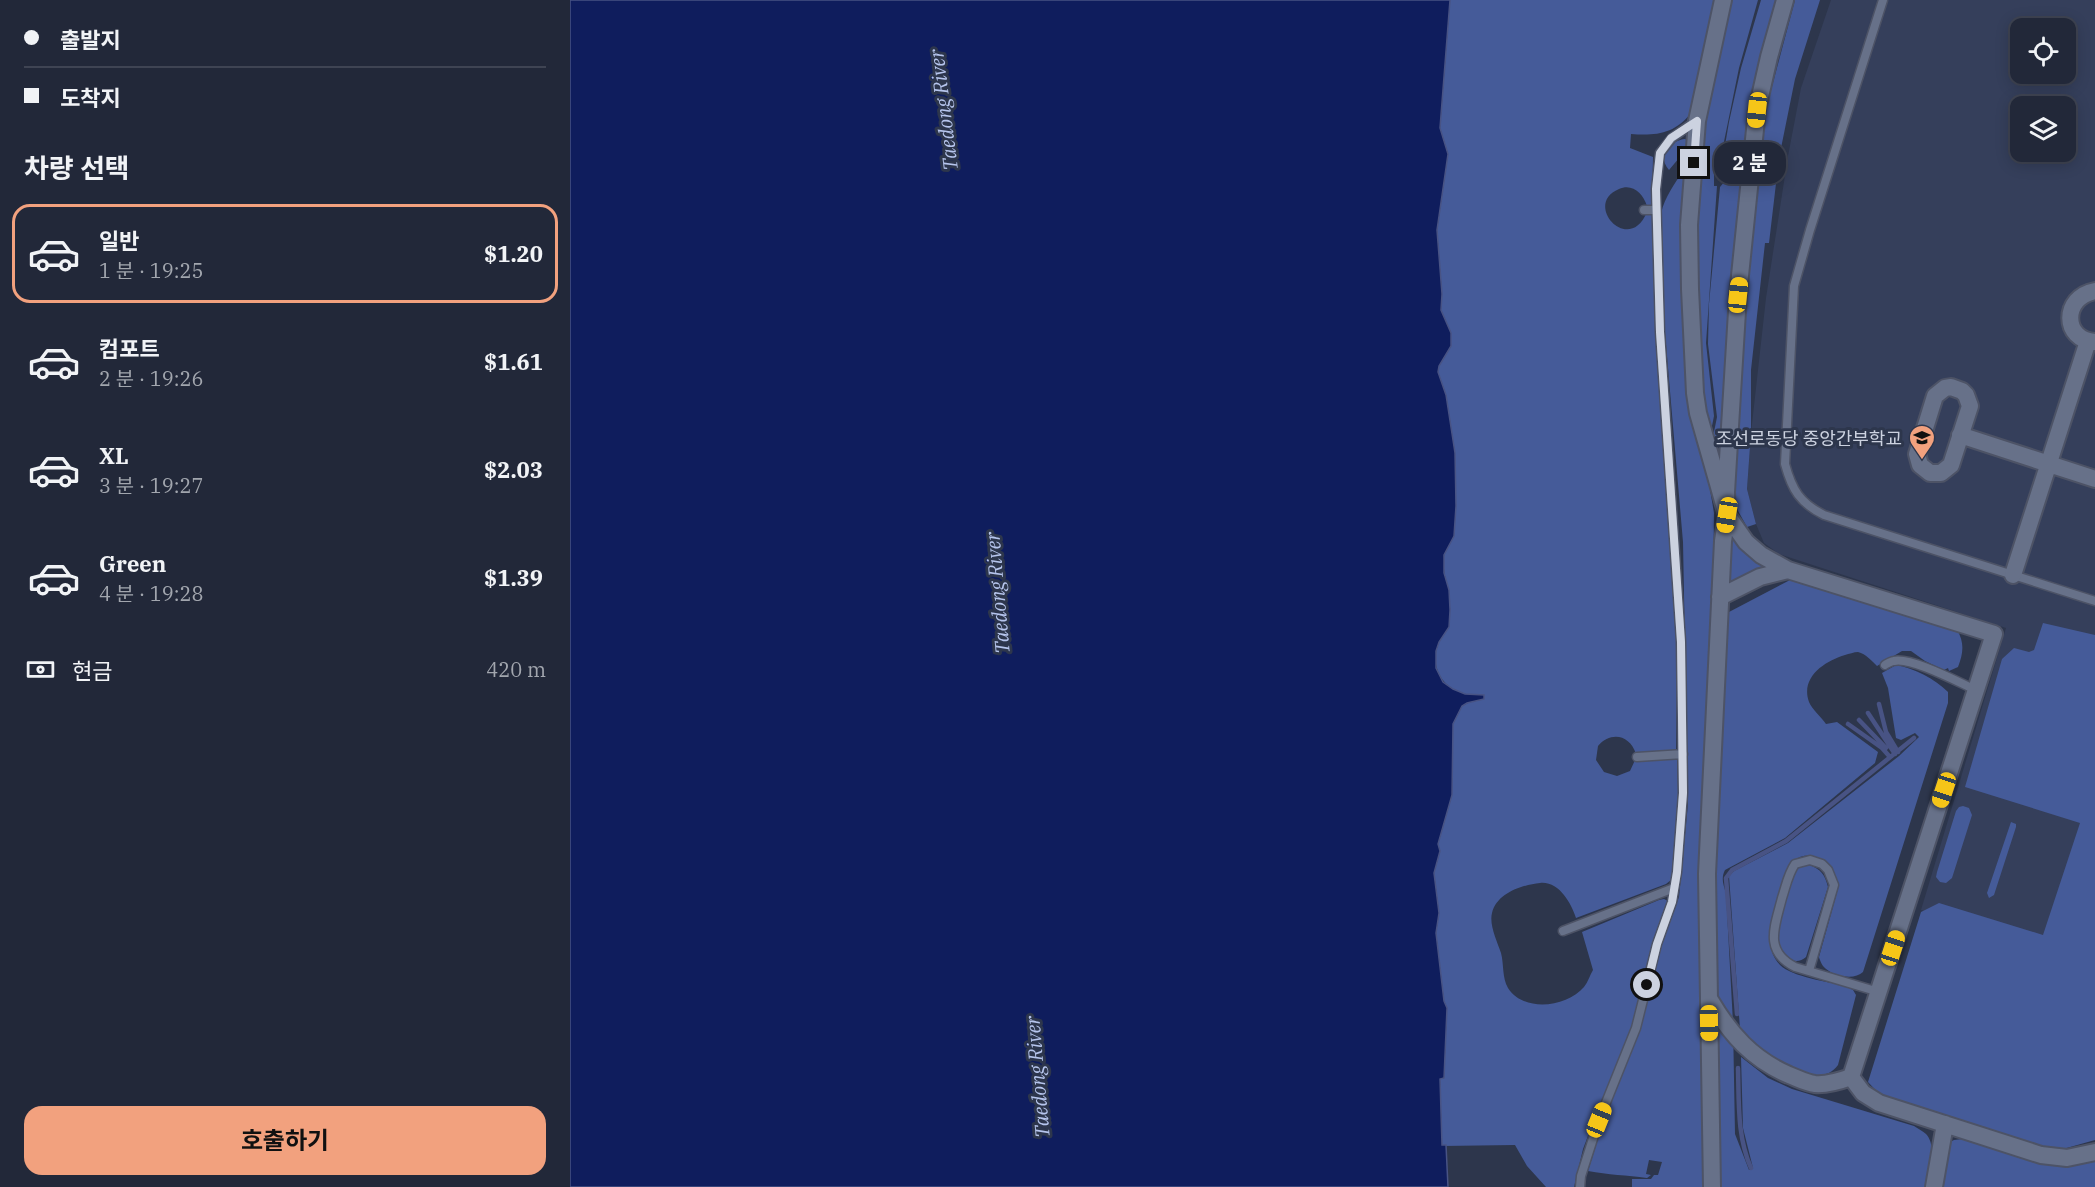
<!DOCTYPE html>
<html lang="ko">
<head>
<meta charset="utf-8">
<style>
	:root { --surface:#222839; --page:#2a3041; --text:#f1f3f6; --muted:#a2a6ae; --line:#3f4453; --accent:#f2a17e }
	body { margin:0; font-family:"IBM Plex Serif","Noto Sans KR",serif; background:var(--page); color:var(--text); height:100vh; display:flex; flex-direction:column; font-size:22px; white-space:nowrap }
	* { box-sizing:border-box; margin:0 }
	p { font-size:20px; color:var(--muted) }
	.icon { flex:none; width:33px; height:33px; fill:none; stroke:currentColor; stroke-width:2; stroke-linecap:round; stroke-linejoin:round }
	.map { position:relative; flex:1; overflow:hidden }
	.sheet { display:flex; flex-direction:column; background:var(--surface); width:570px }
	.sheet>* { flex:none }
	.top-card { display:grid; align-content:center; height:132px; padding:0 24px; background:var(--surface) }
	.tools { position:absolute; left:1440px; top:18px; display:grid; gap:12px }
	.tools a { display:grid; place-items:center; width:66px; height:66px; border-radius:12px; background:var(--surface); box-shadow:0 3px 15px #0003,0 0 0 2px var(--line); font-size:30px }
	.end { position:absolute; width:27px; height:27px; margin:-14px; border:8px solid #ccd2e0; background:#111; box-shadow:0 0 0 3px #111 }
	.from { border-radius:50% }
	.bubble { position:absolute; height:42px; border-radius:18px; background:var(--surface); box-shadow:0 3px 15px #0003,0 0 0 2px var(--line); font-size:20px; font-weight:700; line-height:42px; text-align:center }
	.car { position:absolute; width:18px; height:36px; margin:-18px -9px; border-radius:8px; box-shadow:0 0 4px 2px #0007; background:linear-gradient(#f5c518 24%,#345 0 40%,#f5c518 0 76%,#345 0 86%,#f5c518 0) }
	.top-card b { display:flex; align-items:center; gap:21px; height:57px; font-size:22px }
	.top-card b+b { border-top:2px solid var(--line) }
	.top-card i { width:15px; height:15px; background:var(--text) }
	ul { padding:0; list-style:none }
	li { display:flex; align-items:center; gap:18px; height:99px; margin:0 12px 9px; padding:0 12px; border:3px solid transparent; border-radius:18px }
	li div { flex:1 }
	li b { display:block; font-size:22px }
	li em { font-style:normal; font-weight:700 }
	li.selected { border-color:var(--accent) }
	li>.icon { width:54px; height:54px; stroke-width:1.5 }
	h2 { padding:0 24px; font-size:27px; line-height:72px }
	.pay { display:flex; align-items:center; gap:15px; height:66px; padding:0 24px; font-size:22px }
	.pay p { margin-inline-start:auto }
	.primary-button { display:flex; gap:12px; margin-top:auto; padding:12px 24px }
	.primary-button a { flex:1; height:69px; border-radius:18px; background:var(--accent); color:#111; font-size:24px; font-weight:700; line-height:69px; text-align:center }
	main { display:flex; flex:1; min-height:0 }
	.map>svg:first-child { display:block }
</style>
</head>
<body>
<main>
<section class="sheet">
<div class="top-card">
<b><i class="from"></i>출발지</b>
<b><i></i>도착지</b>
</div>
<h2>차량 선택</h2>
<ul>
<li class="selected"><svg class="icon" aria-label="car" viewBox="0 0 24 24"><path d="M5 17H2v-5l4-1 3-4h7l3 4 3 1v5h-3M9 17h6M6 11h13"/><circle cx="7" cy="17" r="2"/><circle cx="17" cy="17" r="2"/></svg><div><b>일반</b><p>1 분 · 19:25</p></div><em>$1.20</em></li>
<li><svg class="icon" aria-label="car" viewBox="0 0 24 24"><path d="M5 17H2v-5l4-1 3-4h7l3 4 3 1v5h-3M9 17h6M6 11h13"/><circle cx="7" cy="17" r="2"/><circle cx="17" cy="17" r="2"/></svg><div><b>컴포트</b><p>2 분 · 19:26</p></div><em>$1.61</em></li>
<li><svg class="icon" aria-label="car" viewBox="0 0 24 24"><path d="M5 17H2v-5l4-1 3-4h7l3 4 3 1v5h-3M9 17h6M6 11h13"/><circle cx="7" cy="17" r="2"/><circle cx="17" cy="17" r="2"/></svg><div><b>XL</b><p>3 분 · 19:27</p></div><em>$2.03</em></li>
<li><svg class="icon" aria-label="car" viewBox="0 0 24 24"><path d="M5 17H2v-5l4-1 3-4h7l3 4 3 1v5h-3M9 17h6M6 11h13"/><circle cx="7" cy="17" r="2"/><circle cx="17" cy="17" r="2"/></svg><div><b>Green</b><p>4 분 · 19:28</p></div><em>$1.39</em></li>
</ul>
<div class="pay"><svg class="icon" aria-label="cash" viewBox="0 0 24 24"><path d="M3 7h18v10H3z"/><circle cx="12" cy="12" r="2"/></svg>현금<p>420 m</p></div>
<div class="primary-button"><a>호출하기</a></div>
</section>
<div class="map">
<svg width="1525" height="1187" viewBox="0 0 1525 1187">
	<rect width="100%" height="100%" fill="#2d364c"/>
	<path fill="#353f5b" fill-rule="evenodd" d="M1261,0H1525V807L1479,950L1351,910L1436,628L1209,554L1194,543L1186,524L1177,489L1181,433L1196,298L1218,156L1231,88ZM1450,28H1496V74H1450ZM1450,106H1496V152H1450Z"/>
	<path fill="#455b99" d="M880,0H1147L1121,113C1105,134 1085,136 1061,134L1060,148L1083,157L1082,206H1077C1073,193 1062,183 1049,189C1012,204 1059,256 1077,212L1082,213L1087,333L1107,643L1106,752L1066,754C1060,735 1041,731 1028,746L1026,760L1034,772L1047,776L1060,771L1066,758L1107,757L1108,794L1103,874L1101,880L1096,884L1006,918C1001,903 989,881 970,883C952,885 927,893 922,913C919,925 927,941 931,953C934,964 932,978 938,988C954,1013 997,1007 1014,987C1018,982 1020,975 1023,970L1012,932L1089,900L1094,899L1100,902L1078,961L1063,1024L1055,1048L1027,1112L1013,1149L1004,1187H976L957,1166L945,1145L872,1146L870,1079L874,1078L877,1008L874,1001L866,933L869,913L864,873L870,851L868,844L882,795L883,724L892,706L914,695C908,695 901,696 896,694C873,689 860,668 868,645C872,632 880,627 880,611C881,593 872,575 874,557C875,550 880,542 883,536L876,395L868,372L869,366L881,346V333L871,310L872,294L867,230L878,154L870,128Z
		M1160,0H1188L1169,68L1148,171L1144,172V186H1147L1136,343L1144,416L1141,431L1136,411L1130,368L1124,226L1134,106Z
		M1191,0H1213L1162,292L1154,378L1155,436L1151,443L1144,442L1140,435L1144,432L1147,417L1138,344L1139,304L1150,187L1155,181V172L1151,169L1159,122L1171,68Z
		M1225,0H1250L1225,79L1209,158L1199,243H1195L1181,370V433L1177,489L1186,524L1177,527L1167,509L1165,489L1164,433L1188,153L1196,109Z
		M1115,139L1120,142V145L1099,170C1086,155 1099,141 1115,139Z
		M1111,174L1117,176L1136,466L1144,513L1136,1187H1062V1179H1081L1084,1175H1088L1092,1162L1079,1160L1076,1174L1081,1175L1077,1178C1057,1175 1038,1175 1018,1171L1033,1123L1070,1029L1090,948L1109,897L1118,804L1113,542L1095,333L1090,220C1092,202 1101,189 1111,174Z
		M1160,536H1163L1196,566L1195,568L1175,575L1163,581H1160L1157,578Z
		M1229,579L1387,630C1395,643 1393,654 1388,667L1379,671L1378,668L1374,670L1355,661L1341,651H1332L1307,666C1302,661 1296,654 1288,652C1284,652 1279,654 1275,655C1255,661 1230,677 1239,702C1242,709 1251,717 1256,724L1267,722L1308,752L1305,763L1215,838L1155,870C1151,878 1153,884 1156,893L1163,1023L1165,1134L1179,1170L1183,1168L1173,1128L1171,1057L1198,1078L1222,1089L1344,1126C1348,1129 1353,1131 1356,1134C1368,1147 1358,1172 1356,1187H1148L1143,870L1157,616L1159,612L1220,580Z
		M1473,623L1525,635V1140L1493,1149L1473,1148L1312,1097L1298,1082L1351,912L1369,903L1473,935L1510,823L1395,787L1432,659L1444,648L1459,652L1464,650Z
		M1326,665C1344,668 1365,679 1378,692V703L1293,972C1284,981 1261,976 1253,966C1252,965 1249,958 1249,957L1269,885C1264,866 1238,843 1221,864C1214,872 1201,923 1200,935C1200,946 1202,957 1210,965C1222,977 1259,982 1276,986L1283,990L1286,995L1268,1065C1262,1073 1255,1076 1244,1075C1210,1065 1194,1056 1170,1029L1159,876L1164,871L1218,843L1329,756L1349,737L1345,733L1331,740L1326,738L1318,688L1312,673Z
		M1393,806L1399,808L1402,815L1382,878L1376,883L1370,882L1366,877L1367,872L1386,811L1389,807Z
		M1441,822L1446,824V827L1424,895L1419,898L1417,893Z
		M1239,865C1251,869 1255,875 1258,887L1236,957C1222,970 1206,949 1207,934C1208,925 1221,875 1226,870C1230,866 1234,866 1239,865Z
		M1392,1139L1470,1162L1525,1157V1187H1368L1378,1143L1384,1140Z"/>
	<path fill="#0f1d5d" stroke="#485384" stroke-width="1.5" d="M0,0H880L870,128L878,154L867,230L872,294L871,310L881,333V346L869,366L868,372L876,395L885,453L886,506L884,536L874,555V573L879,590L880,610L879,627L869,642L866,651V668L873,682L883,689L895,694L914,695V699L897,703L892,706L883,724L882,795L868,844L870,851L864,873L869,913L866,933L874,1001L877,1008L874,1078L870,1079L872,1145H876L878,1187H0Z"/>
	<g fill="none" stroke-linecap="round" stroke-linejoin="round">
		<path stroke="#485384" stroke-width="4.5" d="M1309,704L1316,732L1328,752
			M1298,713L1325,754
			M1289,720L1316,748
			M1278,724L1312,748L1320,757
			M1167,1014L1156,878L1162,870L1216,841L1344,738
			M1168,1068C1169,1103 1167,1136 1181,1168"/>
		<defs>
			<path id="lane" d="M1313,0L1240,230L1224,286L1215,464C1222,490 1230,503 1254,515L1525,601
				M1074,210H1086
				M1315,665C1316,664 1322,661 1324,661C1341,657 1388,682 1406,690
				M1067,757L1113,754
				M993,931L1104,888
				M1239,971L1264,885L1258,870L1252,864L1240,860L1225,864C1218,874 1216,886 1212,898C1205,926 1193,951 1225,967L1309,992
				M1010,1187L1011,1176L1029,1120L1066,1028L1087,944L1102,902L1107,872L1113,793L1111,642L1090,332L1086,189L1090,153L1102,138L1126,121"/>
			<path id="street" d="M1215,0L1199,57L1187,110L1168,295L1156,492L1157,515L1176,542L1191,555L1218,570L1424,634L1281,1077L1293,1093L1309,1103L1471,1155L1497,1158L1525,1152
				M1525,291C1492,297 1492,340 1525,342
				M1381,387L1392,391L1396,395L1400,406L1381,465L1371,473H1360L1350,465L1347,454L1365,396L1375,388Z
				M1390,435L1525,479
				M1443,575L1518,341
				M1150,597L1190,577L1218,570
				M1140,1000C1160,1034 1182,1059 1219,1075C1227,1078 1236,1083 1245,1084C1257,1085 1270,1081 1281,1077
				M1142,1187L1137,874L1153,541L1157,515L1128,413L1125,393L1120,289L1119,225L1127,121L1153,0
				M1364,1187L1375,1124"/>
		</defs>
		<use href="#lane" stroke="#4d5366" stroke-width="11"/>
		<use href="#street" stroke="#4d5366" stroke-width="20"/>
		<use href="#lane" stroke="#677189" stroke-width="8"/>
		<use href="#street" stroke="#677189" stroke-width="16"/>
	</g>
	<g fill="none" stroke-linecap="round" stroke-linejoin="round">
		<path stroke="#ccd2e0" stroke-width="8" d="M1077,985L1087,944L1102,902L1107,872L1113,793L1111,642L1090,332L1086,189L1090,153L1101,138L1127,121L1124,163"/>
	</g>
	<defs>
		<symbol id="university-pin" viewBox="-11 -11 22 30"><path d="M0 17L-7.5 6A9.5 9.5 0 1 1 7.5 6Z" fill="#f2a17e" stroke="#2d364c"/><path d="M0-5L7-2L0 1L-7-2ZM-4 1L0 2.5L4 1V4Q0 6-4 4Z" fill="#111"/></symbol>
	</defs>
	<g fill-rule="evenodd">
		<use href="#university-pin" x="1337" y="423" width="30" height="40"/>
	</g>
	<g text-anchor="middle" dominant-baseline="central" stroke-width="6" stroke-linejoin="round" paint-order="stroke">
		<g font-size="18" fill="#ccd2e0" stroke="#2d364c" text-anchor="end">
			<text x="1332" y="438">조선로동당 중앙간부학교</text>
		</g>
		<g font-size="20" font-style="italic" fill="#b6c5ed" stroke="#2d364c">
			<text transform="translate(373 110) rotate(-97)">Taedong River</text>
			<text transform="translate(427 593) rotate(-95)">Taedong River</text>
			<text transform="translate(467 1077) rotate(-95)">Taedong River</text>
		</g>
	</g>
</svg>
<div class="tools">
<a><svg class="icon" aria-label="locate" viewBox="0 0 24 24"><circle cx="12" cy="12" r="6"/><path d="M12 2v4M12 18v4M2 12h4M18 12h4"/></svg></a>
<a><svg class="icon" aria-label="layers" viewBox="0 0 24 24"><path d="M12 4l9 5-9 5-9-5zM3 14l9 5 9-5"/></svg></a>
</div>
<i class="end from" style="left:1077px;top:985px"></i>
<i class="end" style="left:1124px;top:163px"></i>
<div class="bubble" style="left:1144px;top:142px;width:72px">2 분</div>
<i class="car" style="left:1187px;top:110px;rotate:186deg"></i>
<i class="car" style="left:1168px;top:295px;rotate:6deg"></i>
<i class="car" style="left:1157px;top:515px;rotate:189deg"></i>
<i class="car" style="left:1374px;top:790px;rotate:198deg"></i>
<i class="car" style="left:1323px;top:948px;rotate:18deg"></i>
<i class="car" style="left:1139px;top:1023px;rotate:179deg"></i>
<i class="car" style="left:1029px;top:1120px;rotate:22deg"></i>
</div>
</main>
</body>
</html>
